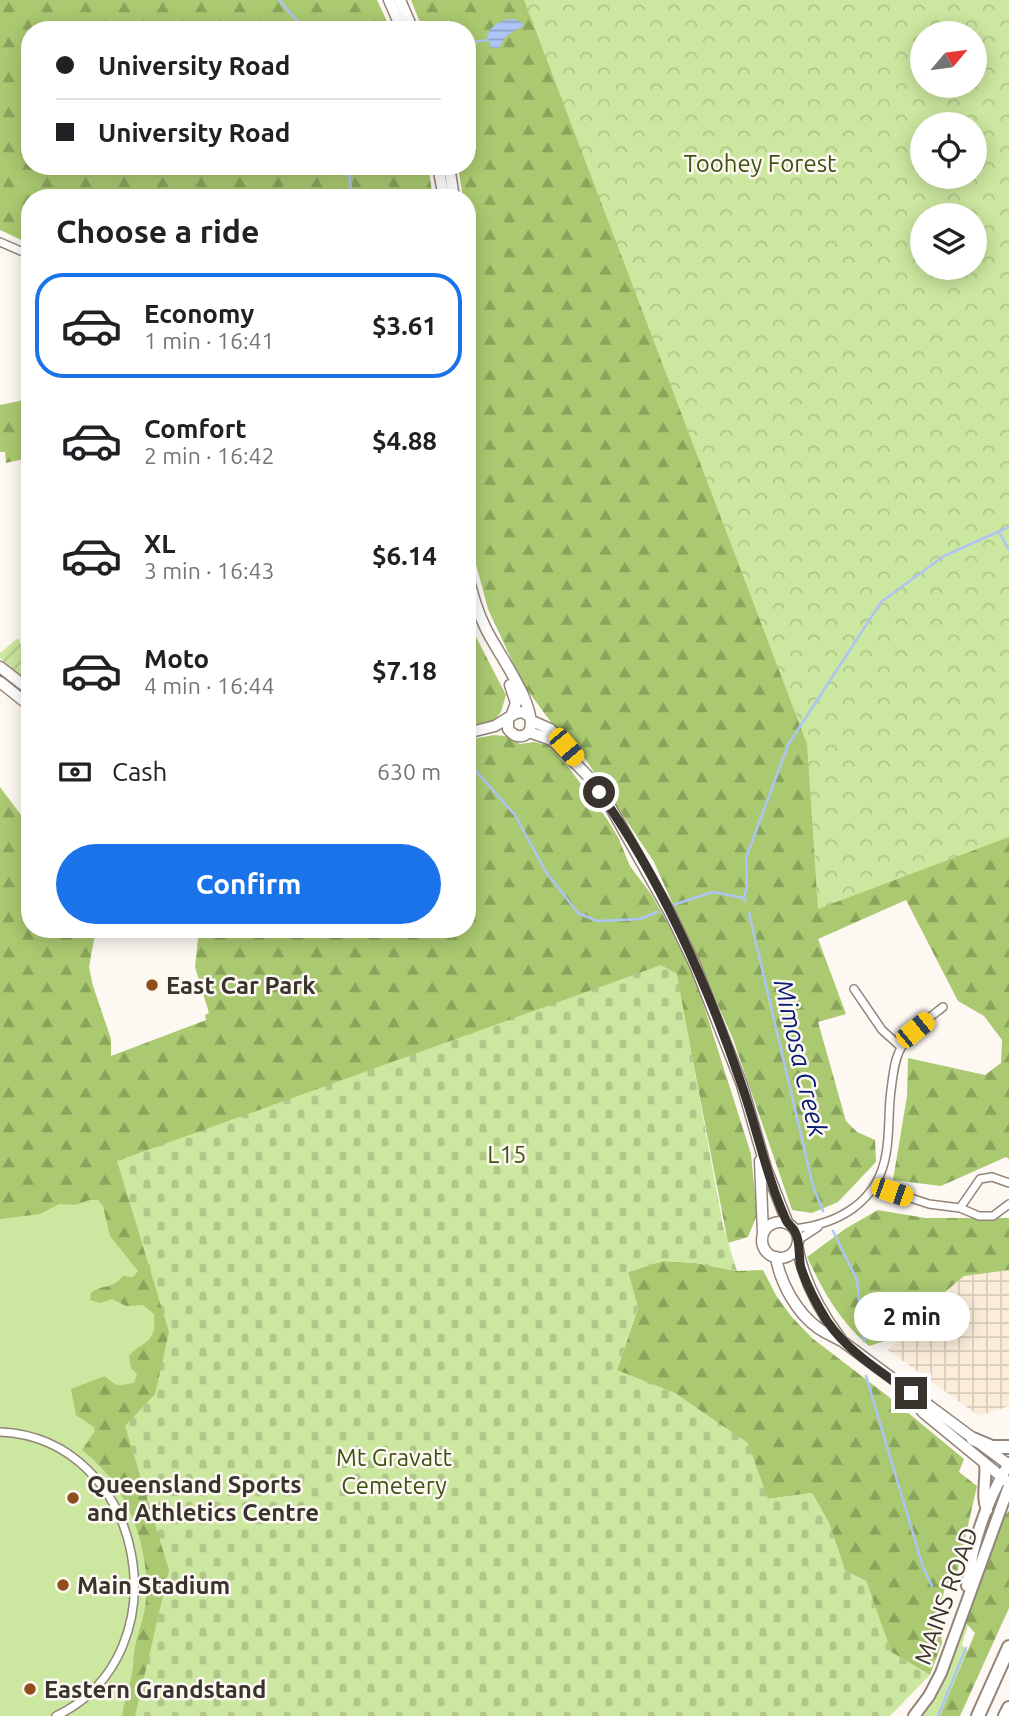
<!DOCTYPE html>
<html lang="en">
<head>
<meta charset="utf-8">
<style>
	:root { --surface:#fff; --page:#f6f6f6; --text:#202124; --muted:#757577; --line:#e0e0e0; --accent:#1a73e8 }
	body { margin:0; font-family:Ubuntu,sans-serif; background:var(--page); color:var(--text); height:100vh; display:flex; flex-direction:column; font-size:26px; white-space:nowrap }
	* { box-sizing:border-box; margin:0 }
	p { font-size:23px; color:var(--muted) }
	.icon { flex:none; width:38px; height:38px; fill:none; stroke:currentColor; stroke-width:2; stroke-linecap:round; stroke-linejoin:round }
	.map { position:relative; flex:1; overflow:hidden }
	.panel { position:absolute; left:21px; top:189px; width:455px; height:749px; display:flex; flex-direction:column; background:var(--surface); border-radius:28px; box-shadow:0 4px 18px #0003 }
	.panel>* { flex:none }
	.banner { position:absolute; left:21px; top:21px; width:455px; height:154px; border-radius:28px; box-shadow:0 4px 18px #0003; display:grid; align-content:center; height:154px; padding:0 35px; background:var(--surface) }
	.needle { width:46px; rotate:61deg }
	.fabs { position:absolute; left:910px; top:21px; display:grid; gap:14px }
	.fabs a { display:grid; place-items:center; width:77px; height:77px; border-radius:50%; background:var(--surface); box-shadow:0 4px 18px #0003; font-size:35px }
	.end { position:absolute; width:32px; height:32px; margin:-16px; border:9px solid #39332e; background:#fff; box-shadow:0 0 0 4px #fff }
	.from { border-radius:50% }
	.bubble { position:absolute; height:49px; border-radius:24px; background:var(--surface); box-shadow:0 4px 18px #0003; font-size:23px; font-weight:600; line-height:49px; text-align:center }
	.car { position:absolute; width:21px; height:42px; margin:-21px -10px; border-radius:9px; box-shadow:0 0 5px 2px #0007; background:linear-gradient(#f5c518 24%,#345 0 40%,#f5c518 0 76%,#345 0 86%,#f5c518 0) }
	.banner b { display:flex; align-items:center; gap:24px; height:66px; font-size:26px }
	.banner b+b { border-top:2px solid var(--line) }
	.banner i { width:18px; height:18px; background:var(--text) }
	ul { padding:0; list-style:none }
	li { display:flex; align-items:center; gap:21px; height:105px; margin:0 14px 10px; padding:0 21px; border:4px solid transparent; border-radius:28px }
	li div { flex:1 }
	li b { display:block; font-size:26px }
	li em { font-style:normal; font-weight:600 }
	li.active { border-color:var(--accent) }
	li>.icon { width:63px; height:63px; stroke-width:1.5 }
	h2 { padding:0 35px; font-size:32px; line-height:84px }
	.pay { display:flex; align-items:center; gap:18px; height:77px; padding:0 35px; font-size:26px }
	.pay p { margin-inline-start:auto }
	.button { display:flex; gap:14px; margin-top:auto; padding:14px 35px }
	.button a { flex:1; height:80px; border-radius:42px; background:var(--accent); color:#fff; font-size:28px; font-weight:600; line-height:80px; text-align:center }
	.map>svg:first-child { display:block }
</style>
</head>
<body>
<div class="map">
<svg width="1009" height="1716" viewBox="0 0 1009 1716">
	<defs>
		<pattern id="industrial-grid" width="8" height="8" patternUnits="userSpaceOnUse" patternTransform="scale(1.75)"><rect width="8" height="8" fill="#fcedda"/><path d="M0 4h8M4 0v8" fill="none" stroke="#d9ccbb"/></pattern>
		<pattern id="forest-firs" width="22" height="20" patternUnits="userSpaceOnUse" patternTransform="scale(1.75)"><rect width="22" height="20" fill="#aac970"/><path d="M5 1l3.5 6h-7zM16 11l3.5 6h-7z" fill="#8ba45c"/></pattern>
		<pattern id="cemetery-stones" width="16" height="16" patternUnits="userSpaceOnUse" patternTransform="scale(1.75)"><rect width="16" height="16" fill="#cce79f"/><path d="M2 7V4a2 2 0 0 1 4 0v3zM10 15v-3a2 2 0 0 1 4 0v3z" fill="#b0c789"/></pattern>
		<pattern id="park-crowns" width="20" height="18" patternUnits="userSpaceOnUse" patternTransform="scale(1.75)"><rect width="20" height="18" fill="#cce79f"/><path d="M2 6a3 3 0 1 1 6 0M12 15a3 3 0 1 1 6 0" fill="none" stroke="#b0c789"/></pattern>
		<pattern id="garden-furrows" width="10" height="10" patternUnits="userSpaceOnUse" patternTransform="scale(1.75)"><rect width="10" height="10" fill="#cce79f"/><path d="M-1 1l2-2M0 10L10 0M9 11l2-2" fill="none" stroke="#b0c789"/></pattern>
		<pattern id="water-rules" width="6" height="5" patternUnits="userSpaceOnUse" patternTransform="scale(1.75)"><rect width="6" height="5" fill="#adc4f4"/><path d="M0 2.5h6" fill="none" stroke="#8ea0c6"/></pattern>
	</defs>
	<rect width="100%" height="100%" fill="#fef8f3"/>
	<path fill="url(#industrial-grid)" d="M1009,1270V1406L979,1416L888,1350L961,1275Z"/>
	<path fill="#cce79f" d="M117,1161L169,1332V1571L135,1716H0V1202Z
		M965,1622L968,1625L962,1645L969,1653L940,1716H922L947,1674Z"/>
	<path fill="url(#forest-firs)" fill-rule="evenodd" d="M0,0H377L391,30H30V166H428L433,198H107L97,195L94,198H30V244L0,230Z
		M411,0H1009V1159L1006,1157L941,1186L893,1180L907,1096L908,1058L985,1075L1001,1063L1002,1040L984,1016L958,1001L906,900L818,939L846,1014L818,1022L846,1121L857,1132L875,1140L876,1162L838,1202L812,1213L792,1210L733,1039L654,862L580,751L556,729L523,684L488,609L474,557L467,499L471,320L467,198H463L458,166H467V30H423ZM922,33H975V86H922ZM922,124H975V177H922ZM922,215H975V268H922Z
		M29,399L30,407L26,412L30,447L24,459L6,463L5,452H0V405Z
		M467,615L474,633L506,695L501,712L493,722L467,725Z
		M494,735L505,736L520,744L534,742L548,745L569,768L607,819L618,837L630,866L651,894L690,962L751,1154L757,1215L748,1237L728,1243L685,1020L173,1329L226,1716H122C124,1702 129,1688 132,1674C134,1665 133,1656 135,1647C138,1631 145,1616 146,1599C150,1545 126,1483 82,1450L95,1431L94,1427L76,1415L71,1389L105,1376C119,1389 118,1385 134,1383L137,1374L131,1368L129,1356C143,1339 157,1346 154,1314L143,1305L126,1306L112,1299L100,1303L90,1300L91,1293C103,1283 110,1291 123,1276L133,1277L138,1271L110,1236L103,1206L98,1200H90L75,1205L59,1204L40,1214L0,1219V787L30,827V929H96L89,967L93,986L111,1039V1056L206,1020L205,1015L209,1013L195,967L199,929H467V740Z
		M878,1210L925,1218H1009V1270L964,1276L888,1340L869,1346C839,1320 824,1293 807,1257L845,1229Z
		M663,1261L696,1263L736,1271L763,1270L777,1297L791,1316L812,1338L889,1397L964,1459L959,1472L977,1486L957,1573L945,1586L939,1618L942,1643L930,1675L891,1652L866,1581L845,1571L829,1523L812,1493L768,1499L617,1370L638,1308L628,1272Z
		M1009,1511V1608L960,1716H940L975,1633L965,1622L1003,1518Z"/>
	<path fill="url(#cemetery-stones)" d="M661,965L677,974L723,1226L737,1271L696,1263L663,1261L628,1272L638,1307L617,1370L675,1393L748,1443L768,1499L812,1493L829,1523L845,1571L866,1581L891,1652L930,1675L890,1716H135L169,1570L125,1426L155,1394L169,1332L117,1161Z"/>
	<path fill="url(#park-crowns)" fill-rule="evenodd" d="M524,0H1009V837L818,909L807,744ZM922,33H975V86H922ZM922,124H975V177H922ZM922,215H975V268H922Z"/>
	<path fill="url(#garden-furrows)" d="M18,638L30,664V683L0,658V653Z"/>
	<path fill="url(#water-rules)" d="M513,19L522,22L523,26L506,36L499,48H491L487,35C492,25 501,19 513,19Z"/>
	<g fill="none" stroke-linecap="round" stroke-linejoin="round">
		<path stroke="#adc4f4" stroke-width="2.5" d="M279,0L305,30
			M467,43L488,40
			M348,166L352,198
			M999,532L1009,550
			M467,761L515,815L546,872L578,913L597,921L640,919L657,912
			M744,898L747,885L746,858L788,745L881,602L944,556L1009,527
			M673,905L713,892L744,898L745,901
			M749,913L813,1186L823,1211
			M833,1231L857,1280L864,1341
			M866,1376L923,1567L932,1586
			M938,1716L966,1648"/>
		<defs>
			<path id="street" d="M0,242L30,255
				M854,989L882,1030L901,1047
				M874,1186L929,1204L960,1208L979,1216H993L1009,1204
				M960,1208L980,1179L992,1177L1009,1183
				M794,1229C839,1224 878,1202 886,1154C890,1133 888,1111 891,1090C893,1076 894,1060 901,1048C910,1031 928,1019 943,1007
				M798,1240L818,1227
				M0,1432C145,1438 186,1654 56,1716"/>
			<path id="secondary" d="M389,0L402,30
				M400,0L413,30
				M438,166L444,198
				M449,166L454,198
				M467,571C471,590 477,611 486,629C497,652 540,709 529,732
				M0,667L30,690
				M0,682L30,706
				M510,685L516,703L512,714
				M508,719V729C514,737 522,739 529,732
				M532,721L550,729L562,742
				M529,732L552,740L587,775L611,808L670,913L695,965L742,1085L766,1168L788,1224
				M467,733L495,726L516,713L523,712L530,717
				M760,1161L763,1233
				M762 1240a18 18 0 1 1 36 0a18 18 0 1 1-36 0Z
				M797,1245C803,1280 819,1310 840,1338
				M776,1257C780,1283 797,1313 818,1328C825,1333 834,1337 842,1341L1009,1465
				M906,1394L925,1414L1009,1483"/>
			<path id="primary" d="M985,1464C987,1479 981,1496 987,1510
				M967,1586C972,1544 987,1501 1008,1465
				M914,1716L929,1696L941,1673L1009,1486"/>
			<path id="highway" d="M973,1439L992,1447H1009
				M1008,1465L1009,1464
				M978,1716L1009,1647
				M1005,1716L1009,1708"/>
		</defs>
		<use href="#street" stroke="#928479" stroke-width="10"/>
		<use href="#secondary" stroke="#928479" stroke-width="13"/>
		<use href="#primary" stroke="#928479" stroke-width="14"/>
		<use href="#highway" stroke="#928479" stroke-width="16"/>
		<use href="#street" stroke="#fff" stroke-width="7"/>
		<use href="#secondary" stroke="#fff" stroke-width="10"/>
		<use href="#primary" stroke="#fff" stroke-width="10"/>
		<use href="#highway" stroke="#fff" stroke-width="12"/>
	</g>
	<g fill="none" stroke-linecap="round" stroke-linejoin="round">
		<path stroke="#39332e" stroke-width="9" d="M599,792C659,875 708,986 741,1083C757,1128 766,1176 786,1220C788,1225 793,1227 795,1232C801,1242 798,1257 801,1268C807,1286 817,1305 827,1321C847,1351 882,1373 911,1393"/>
	</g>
	<g fill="#904e1c" stroke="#fef8f3" stroke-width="2.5">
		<circle cx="152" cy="985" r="7"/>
		<circle cx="73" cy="1498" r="7"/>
		<circle cx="63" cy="1585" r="7"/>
		<circle cx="30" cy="1689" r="7"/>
	</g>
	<g text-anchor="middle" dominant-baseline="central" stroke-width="5" stroke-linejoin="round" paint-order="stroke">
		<g font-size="24" fill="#3f5212" stroke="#fef8f3">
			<text x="760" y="163">Toohey Forest</text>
			<text x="507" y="1154">L15</text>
			<text x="394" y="1457">Mt Gravatt<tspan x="394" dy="28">Cemetery</tspan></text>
		</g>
		<g font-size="24" font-weight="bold" fill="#39332e" stroke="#fef8f3" text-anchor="start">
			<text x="166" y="985">East Car Park</text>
			<text x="87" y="1484">Queensland Sports<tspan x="87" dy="28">and Athletics Centre</tspan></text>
			<text x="77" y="1585">Main Stadium</text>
			<text x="44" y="1689">Eastern Grandstand</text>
		</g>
		<g font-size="24" fill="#39332e" stroke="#fef8f3">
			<text transform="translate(946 1596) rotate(-70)">MAINS ROAD</text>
		</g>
		<g font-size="26" font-style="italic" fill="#051c74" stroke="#fef8f3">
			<text transform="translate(801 1058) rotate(77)">Mimosa Creek</text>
		</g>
	</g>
</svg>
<div class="fabs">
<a><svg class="needle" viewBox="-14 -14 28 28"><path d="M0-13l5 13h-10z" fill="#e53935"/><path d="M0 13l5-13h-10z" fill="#757577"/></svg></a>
<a><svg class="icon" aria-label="locate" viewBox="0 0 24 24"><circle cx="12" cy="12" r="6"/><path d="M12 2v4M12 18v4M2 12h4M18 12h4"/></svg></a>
<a><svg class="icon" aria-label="layers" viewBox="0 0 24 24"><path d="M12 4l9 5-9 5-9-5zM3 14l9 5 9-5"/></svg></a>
</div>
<i class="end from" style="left:599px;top:792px"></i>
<i class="end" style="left:911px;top:1393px"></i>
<div class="bubble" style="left:854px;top:1292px;width:116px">2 min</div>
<i class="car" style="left:566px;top:747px;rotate:140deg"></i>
<i class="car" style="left:915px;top:1030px;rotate:51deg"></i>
<i class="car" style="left:892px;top:1192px;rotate:109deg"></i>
<div class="banner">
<b><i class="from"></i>University Road</b>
<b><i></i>University Road</b>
</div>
<section class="panel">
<h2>Choose a ride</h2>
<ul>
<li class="active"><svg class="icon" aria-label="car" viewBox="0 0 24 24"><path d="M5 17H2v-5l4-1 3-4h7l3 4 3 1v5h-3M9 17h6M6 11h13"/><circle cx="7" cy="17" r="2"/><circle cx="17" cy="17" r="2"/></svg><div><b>Economy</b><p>1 min · 16:41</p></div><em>$3.61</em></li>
<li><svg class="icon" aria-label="car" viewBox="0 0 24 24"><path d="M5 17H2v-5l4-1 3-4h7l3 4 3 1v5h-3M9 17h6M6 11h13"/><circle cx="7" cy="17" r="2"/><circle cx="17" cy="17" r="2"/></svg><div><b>Comfort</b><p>2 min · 16:42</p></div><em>$4.88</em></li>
<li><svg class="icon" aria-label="car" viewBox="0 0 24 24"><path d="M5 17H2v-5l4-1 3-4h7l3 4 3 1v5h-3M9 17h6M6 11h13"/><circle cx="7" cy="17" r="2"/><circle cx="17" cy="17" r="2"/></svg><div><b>XL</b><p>3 min · 16:43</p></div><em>$6.14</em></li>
<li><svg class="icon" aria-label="car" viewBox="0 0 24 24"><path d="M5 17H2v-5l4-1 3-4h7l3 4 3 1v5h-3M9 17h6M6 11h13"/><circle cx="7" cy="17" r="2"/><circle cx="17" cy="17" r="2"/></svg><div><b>Moto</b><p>4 min · 16:44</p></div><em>$7.18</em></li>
</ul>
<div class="pay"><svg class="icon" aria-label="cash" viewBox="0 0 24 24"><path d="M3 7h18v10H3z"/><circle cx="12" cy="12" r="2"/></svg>Cash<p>630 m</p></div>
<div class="button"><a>Confirm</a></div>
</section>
</div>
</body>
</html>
